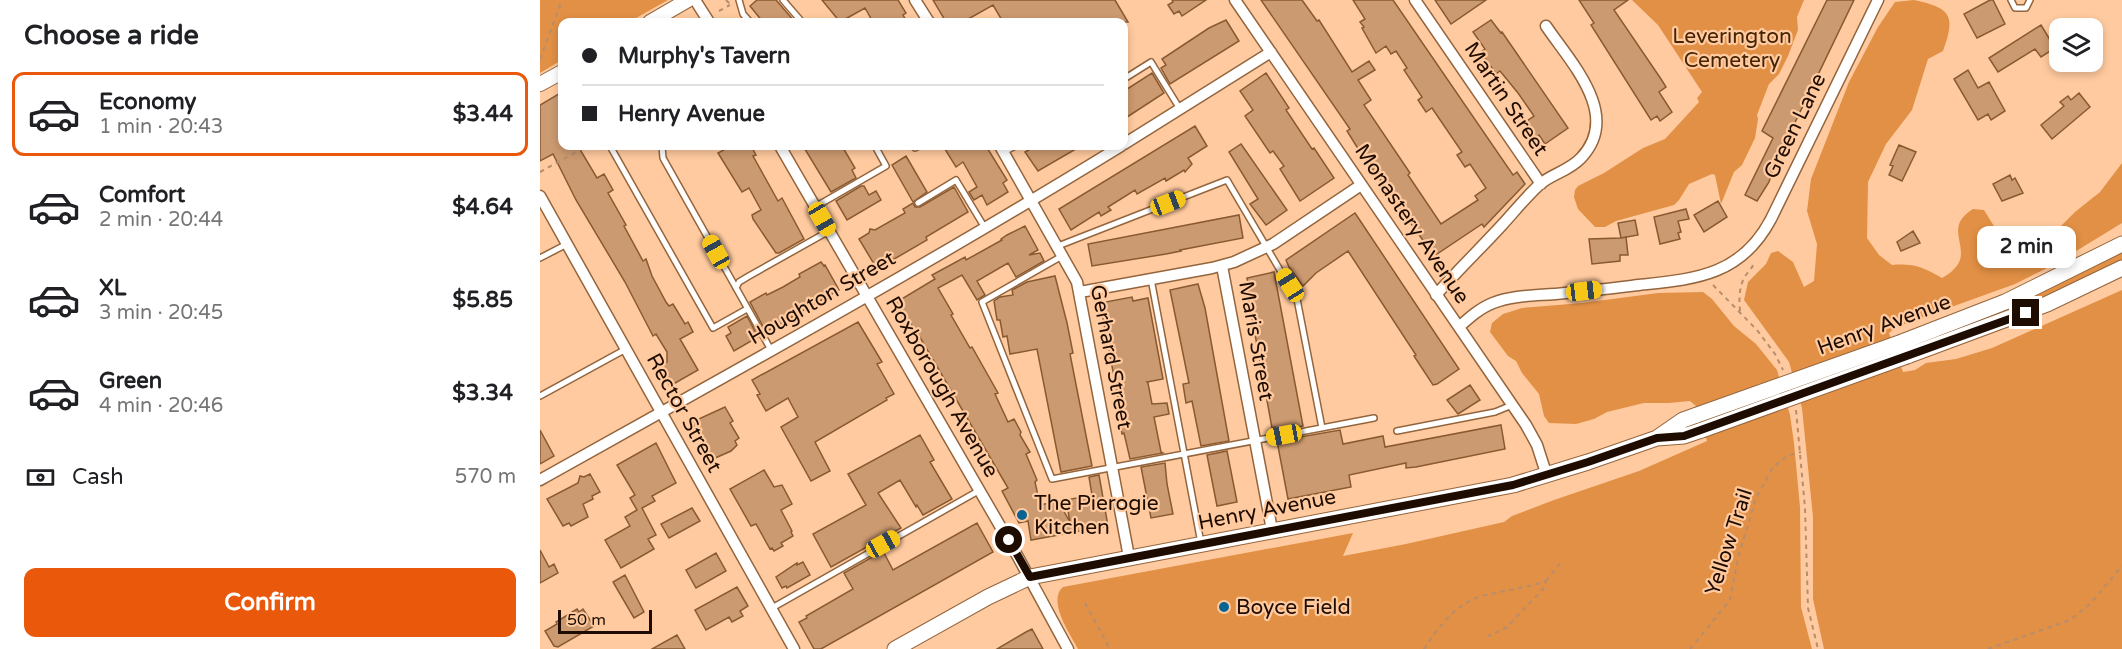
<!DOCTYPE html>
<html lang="en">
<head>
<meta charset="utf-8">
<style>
	:root { --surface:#fff; --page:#f2f2f2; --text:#202124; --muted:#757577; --line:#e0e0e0; --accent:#ea580c }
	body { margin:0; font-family:"Varela Round",sans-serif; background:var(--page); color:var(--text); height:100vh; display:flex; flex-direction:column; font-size:22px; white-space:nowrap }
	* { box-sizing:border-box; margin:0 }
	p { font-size:20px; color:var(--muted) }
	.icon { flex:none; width:33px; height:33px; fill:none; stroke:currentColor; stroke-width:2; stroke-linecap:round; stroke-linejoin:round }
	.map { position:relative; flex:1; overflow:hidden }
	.side { display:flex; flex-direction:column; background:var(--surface); width:540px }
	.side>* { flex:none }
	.top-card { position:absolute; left:18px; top:18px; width:570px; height:132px; border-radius:12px; box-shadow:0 3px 9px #0003; display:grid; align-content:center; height:132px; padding:0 24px; background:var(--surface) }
	.controls { position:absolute; left:1509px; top:18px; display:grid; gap:12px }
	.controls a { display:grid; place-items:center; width:54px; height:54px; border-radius:12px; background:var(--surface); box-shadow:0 3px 9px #0003; font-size:30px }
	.scale { position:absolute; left:18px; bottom:15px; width:94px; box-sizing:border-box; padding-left:6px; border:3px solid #1e0c00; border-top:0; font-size:16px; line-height:21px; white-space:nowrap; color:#1e0c00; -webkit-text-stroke:4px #ffca9f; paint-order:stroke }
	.end { position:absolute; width:27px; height:27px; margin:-14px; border:8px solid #1e0c00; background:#fff; box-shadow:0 0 0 3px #fff }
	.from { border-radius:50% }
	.bubble { position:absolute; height:42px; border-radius:12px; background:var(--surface); box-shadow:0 3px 9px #0003; font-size:20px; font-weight:700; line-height:42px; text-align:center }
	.car { position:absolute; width:18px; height:36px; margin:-18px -9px; border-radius:8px; box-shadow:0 0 4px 2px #0007; background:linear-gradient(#f5c518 24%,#345 0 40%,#f5c518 0 76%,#345 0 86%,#f5c518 0) }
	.top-card b { display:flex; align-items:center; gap:21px; height:57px; font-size:22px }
	.top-card b+b { border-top:2px solid var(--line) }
	.top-card i { width:15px; height:15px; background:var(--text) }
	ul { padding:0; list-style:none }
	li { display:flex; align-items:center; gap:18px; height:84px; margin:0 12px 9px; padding:0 12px; border:3px solid transparent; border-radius:12px }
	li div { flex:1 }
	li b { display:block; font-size:22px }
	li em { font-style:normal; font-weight:700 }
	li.active { border-color:var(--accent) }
	li>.icon { width:54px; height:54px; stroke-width:1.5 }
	h2 { padding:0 24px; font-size:27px; line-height:72px }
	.pay { display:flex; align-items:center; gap:15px; height:66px; padding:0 24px; font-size:22px }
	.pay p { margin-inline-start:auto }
	.button { display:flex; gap:12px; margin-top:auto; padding:12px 24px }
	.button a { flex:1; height:69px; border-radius:12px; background:var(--accent); color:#fff; font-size:24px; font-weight:700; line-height:69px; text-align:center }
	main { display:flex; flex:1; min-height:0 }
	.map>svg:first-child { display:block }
</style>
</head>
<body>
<main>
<section class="side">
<h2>Choose a ride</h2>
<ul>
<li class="active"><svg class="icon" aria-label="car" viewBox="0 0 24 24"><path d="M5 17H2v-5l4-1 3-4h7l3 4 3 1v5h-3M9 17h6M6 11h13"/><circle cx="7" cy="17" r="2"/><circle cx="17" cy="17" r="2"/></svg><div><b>Economy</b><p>1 min · 20:43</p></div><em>$3.44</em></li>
<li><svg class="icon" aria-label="car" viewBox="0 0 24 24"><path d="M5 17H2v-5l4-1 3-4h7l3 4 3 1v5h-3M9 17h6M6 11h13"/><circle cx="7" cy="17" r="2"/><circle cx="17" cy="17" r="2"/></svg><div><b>Comfort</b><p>2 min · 20:44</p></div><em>$4.64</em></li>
<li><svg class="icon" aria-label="car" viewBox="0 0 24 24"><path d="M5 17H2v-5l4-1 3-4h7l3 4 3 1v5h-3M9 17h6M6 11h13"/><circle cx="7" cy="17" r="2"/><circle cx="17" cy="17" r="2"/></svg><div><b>XL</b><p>3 min · 20:45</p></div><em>$5.85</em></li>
<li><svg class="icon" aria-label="car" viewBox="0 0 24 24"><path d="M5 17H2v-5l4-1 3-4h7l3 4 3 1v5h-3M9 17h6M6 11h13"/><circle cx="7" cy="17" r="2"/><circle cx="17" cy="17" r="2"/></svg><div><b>Green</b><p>4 min · 20:46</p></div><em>$3.34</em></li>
</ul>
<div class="pay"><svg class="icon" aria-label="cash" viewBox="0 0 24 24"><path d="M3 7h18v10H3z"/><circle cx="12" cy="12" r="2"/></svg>Cash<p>570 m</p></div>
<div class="button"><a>Confirm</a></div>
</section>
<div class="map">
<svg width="1582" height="649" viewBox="0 0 1582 649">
	<rect width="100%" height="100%" fill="#ffca9f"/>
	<path fill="#e29045" d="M0,0H128L89,22H22V60L0,73Z
		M1092,0H1264L1257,17L1258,30L1248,56L1239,74L1229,84L1217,115L1218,119L1215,138L1202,165L1194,172L1181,204L1175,175L1172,174L1149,184L1139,200L1134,205L1076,221L1065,227H1055L1038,209L1034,197L1035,190L1038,186L1064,173L1103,148L1125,139L1159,102L1157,98L1162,92L1118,25Z
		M1374,0C1411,8 1416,15 1403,51L1388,59L1372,110L1346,144L1328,182L1327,238L1339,255L1352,265C1373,263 1383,267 1402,278C1445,254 1396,232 1433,209L1444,210L1465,244L1481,251L1497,248L1517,235L1519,228L1535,212L1560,192L1582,163V223L1515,264L1475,284L1356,327L1349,333L1363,372L1375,370L1386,363L1416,359L1452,348L1582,290V649H1284L1273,599V517L1262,408L1249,362L1204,300L1208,282L1226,264L1231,253L1238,251L1253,262L1264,287L1274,281L1277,244L1267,211L1271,179L1309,82L1338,27L1355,2Z
		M1582,252V261L1527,289L1468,312L1467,308L1529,279Z
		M1163,292L1172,299L1194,326L1216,344L1237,370L1250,415L1254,443L1260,507L1261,607L1272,649H538C530,634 507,601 523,587L813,533L803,556L866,544L964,522L972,516L1014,500L1099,471L1167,441L1156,406L1150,401L1129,403H1104L1067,412L1054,419L1036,424L1009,423L1004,416L999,394L982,373L976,361L968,356L950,332L952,323L963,314L982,308L1042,303L1118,293Z"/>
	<path fill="#cc9a70" stroke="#885a31" stroke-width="1.5" d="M217,0H236L255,22H223L210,6Z
		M282,0H358L366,13L363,15L367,22H333L325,8L300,22Z
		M393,0H575L588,22H463L453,5L423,22H406Z
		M632,0H666L642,16L639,11L634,14L628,5L633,2Z
		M721,0H762L777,21L779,20L812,72L829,61L835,70L818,80L831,100L824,105L870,173L868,175L901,224L938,200L935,196L946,188L930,164L925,167L917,155L922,152L892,108L886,112L878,100L882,97L864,70L867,68L856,51L851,54L846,46L836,53L822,28L824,27L820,22L825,19L813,0H853L973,175L977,172L985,184L944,227L942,224L894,256L817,147L807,131L810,129Z
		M895,0H946L911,24Z
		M1039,0H1088L1074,10L1121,79L1126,87L1119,92L1132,112L1120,121L1117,116L1111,120L1051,25L1054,23Z
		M1287,0H1314L1234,166L1229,182L1217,201L1205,195L1233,138L1222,131Z
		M1450,0H1453L1465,24L1437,38L1424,14Z
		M686,20L699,41L630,84L621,68L626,65L622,59L669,28Z
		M951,20L961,33L962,32L1028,128L1005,144L999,135L995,138L984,123L994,116L978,93L960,71L956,74L941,52L945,49L933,32Z
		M1501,25L1515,48L1501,57L1495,49L1458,72L1449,58Z
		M1428,70L1438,88L1449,82L1465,111L1451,120L1448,114L1438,120L1414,79Z
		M612,73L624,93L584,119V91Z
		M726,73L749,108L746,110L772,149L774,148L794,178L760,201L740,169L744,166L733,151L730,153L705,116L713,110L700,91Z
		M22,92V146H38L57,178L64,174L73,190L68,193L86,225L84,226L103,261L106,259L112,276L126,302L129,306L133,304L145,324L148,322L153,332L140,339L158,370L130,386L119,366L127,362V352L116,334L113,336L85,282L36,200L13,154L0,161V105Z
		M1539,93L1550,107L1512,139L1501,125L1524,106L1520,102L1528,96L1531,100Z
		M655,126L667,146L648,158L652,164L645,172L644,170L626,181L625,178L597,194L595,190L568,207L571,210L561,216L559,212L531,230L519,209Z
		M701,144L747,210L726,225L710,204L718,199L689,152Z
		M1359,145L1376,152L1362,181L1349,175L1353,166L1350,165Z
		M191,146H211L216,155L213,156L238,201L242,198L264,239L239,253H236L213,219L212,215L221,210L209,188L202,192L178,153Z
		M263,146H302L315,168L312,170L316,178L291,192Z
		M403,146H446L467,180L463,183L468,192L447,205L442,195L434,200L429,192L437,187L423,162L416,167Z
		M496,146H541L498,171L485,152Z
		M366,156L387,192L373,202L352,165Z
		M1470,175L1472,180L1475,178L1483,193L1462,201L1453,184Z
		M321,186H324L329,195L336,191L341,200L307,220L296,201Z
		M414,187L428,212L386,237L387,240L337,269L319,239L329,233L330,229L335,230L365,213L363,209L373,203L375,207H380Z
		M1178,201L1187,217L1164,232L1154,215Z
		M1146,209L1149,219L1138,221L1141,232L1138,233L1140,239L1120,244L1114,217Z
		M815,213L919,369L897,384L893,385L874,356L876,355L808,251L776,273L763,286L749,267L746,260Z
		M699,215L703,238L640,250L641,251L626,254L552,266L548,244Z
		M1095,220L1098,235L1081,238L1086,237L1088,255H1080V261L1052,264L1049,239L1081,238L1078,223Z
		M485,226L498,250L489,255L500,253L504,261L476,277L468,263L437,281L445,295L437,300L422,275L398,288L413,314L411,315L430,348L432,347L458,393L455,394L468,422L474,419L481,432L480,435L490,452L486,454L497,480L495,482L500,505L518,501L530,522L526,500L552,495L549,477L559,475L568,526L491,540L488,521L479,523L462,491L468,488L378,334L368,320L365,321L355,303L395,279L392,275L425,257L426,260L462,240L461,239L467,235Z
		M1373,231L1380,243L1361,251L1357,242Z
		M281,262L284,266L285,265L299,290L226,332L210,302L226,293L227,295L243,287L260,277L259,274Z
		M734,272L763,426L736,432L735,427L732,428L706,285L708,284L707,278Z
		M515,276L527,323L533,353L530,354L552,466L521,472L497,349L470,354L467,336L463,337L460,320H457L454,301L460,297L473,295L472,290L487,282Z
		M658,284L665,308L689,441L661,446L652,401L646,403L643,384L649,383L630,290Z
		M592,297L593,301L608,298L623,379L607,382L608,383L612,404L627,403L629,414L614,417L621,452L623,453L590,459L584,433L582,434L576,403H579L560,303Z
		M207,316L218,337L194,351L186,336L191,333L188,327Z
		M318,322L342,362L337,364L354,394L346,398L347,400L275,442L290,471L271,481L241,427L258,417L248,398L226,411L217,395L220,394L212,380Z
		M930,385L940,400L918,414L907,400Z
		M185,407L193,421L190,423L199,438L195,441L197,445L191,451L173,459L152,422Z
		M961,425L965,449L876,467L866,468V463L809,475L811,487L748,499L737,441L800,430L803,444L843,436L845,447Z
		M0,430L14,456L0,464Z
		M380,435L394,460L390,462L412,499L383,515L377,505L376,507L360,480L338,493L361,528L291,567L273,534L326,505L308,474Z
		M116,443L136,483L112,496L115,501L102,508L116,535L108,539L114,549L81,568L65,540L90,526L85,517L97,510L90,498L95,495L77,465Z
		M687,451L697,502L677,506L667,455Z
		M625,463L627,484L633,514L611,518L601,467Z
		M224,470L234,487L242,485L252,504L241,510L252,531L251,532L253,536L241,543L243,546L234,551L232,548L230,549L216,524L211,526L190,489Z
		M50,474L60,492L52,496L53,499L43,504L48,517L31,526L29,523L23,526L7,499L38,483L40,476L44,477Z
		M152,508L160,521L129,538L121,524Z
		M437,523L453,552L281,649H274L259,622L267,618L266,616L313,589L304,573L343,551L353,570Z
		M0,550L9,567L14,564L18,573L0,583Z
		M176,553L186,571L156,588L146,570Z
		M263,562L270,575L247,588L246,586L242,588L236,577L257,563V565Z
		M85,575L104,612L94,618L73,582Z
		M197,587L208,606L200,611L203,616L192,622L189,617L166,630L155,610Z
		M37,609L39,612L43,609L54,626L18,647L14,646L5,631L17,624L16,622Z
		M492,629L503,649H457L486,632Z
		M137,635L145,649H112Z"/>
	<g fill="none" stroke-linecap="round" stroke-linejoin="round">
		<defs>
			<path id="lane" d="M199,0L203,14L210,22
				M243,0L262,22
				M1471,0L1475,8H1486L1490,0
				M584,79L611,62L640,109
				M70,146L173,328L207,309
				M122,146L123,158L231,350
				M373,146L375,148L379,146
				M464,152L475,146
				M378,203L416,180L445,228
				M275,207L346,166L335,146
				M518,246L687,180L757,299L782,428
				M522,256L442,302L512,479L834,418
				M0,258L27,244
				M611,279L661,543
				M196,288L199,282L209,276L289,231
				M0,396L86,349
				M857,431L955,412L972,405
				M232,608L440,490"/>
			<path id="street" d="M155,0L169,22
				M375,0L389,22
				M695,0L986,425L997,445L1007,476
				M875,0L1001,184
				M584,144L731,52
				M240,146L478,557L528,649
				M460,146L537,282L589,557
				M0,196L254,649
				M682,266L732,530
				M540,292L672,268L694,262L733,244L821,185
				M896,295C917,271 940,249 962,225C974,212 986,197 999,185C1011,174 1029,171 1041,158C1082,115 1031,63 1006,26
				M919,327C929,318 940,308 953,303C976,294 1001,296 1025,293C1050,291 1074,288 1099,285C1155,279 1201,276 1231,219L1338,0
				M0,480C195,371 391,263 581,146"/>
			<path id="secondary" d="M110,22L148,0
				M0,84L22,72"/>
			<path id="primary" d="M1362,342L1465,302L1582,244
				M1367,356L1507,304L1582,268
				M1117,438L1144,436L1162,430
				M355,649L448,597L490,577L973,485L1048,462L1117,438L1143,420L1157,415"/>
		</defs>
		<use href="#lane" stroke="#94653d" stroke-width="8"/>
		<use href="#street" stroke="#94653d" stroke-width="13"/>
		<use href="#secondary" stroke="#94653d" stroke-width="16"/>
		<use href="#primary" stroke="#94653d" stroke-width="17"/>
		<path stroke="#b78d6c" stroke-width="2" stroke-dasharray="4.5 4.5" stroke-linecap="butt" d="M186,0L191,5
			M179,11L190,5
			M0,59L22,0
			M0,172L47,146
			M1173,285L1217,330L1235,354L1243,370
			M1200,311C1199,300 1199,288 1204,278C1208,271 1213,269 1214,261
			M1256,410L1265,508L1268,608L1278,649
			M1006,581L1020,563
			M545,603L570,649
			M884,649C899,626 918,601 946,595C966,590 986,588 1006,581L1004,588L966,628L948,636
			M1150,649L1190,600L1198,558L1216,498L1233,467L1247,456L1261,452
			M1448,649L1530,620L1550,604L1582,566"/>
		<use href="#lane" stroke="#fff" stroke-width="5"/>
		<use href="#street" stroke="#fff" stroke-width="10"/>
		<use href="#secondary" stroke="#fff" stroke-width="14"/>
		<use href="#primary" stroke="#fff" stroke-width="15"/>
		<defs>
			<path id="primary-bridge" d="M1157,415L1362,342
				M1162,430L1367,356"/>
		</defs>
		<use href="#primary-bridge" stroke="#94653d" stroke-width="17" stroke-linecap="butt"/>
		<use href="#primary-bridge" stroke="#fff" stroke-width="15"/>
	</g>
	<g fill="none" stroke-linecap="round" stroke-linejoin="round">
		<path stroke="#1e0c00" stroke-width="8" d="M469,540L490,577L973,485L1048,462L1117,438L1144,436L1486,313"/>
	</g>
	<g fill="#096494" stroke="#ffca9f" stroke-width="2">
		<circle cx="482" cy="515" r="6"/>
		<circle cx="684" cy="607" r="6"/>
	</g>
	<g text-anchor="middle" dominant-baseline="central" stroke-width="4.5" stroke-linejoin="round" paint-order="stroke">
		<g font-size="21" fill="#452300" stroke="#ffca9f">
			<text x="1192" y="36">Leverington<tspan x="1192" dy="24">Cemetery</tspan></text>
		</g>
		<g font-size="21" fill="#1e0c00" stroke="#ffca9f">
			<text transform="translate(966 99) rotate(56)">Martin Street</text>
			<text transform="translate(1255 126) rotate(-64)">Green Lane</text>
			<text transform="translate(872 224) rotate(56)">Monastery Avenue</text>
			<text transform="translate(282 298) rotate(-30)">Houghton Street</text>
			<text transform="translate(1344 325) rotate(-20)">Henry Avenue</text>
			<text transform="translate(716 341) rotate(80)">Maris Street</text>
			<text transform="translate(571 357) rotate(79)">Gerhard Street</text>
			<text transform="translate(402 387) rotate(60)">Roxborough Avenue</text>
			<text transform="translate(144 413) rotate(61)">Rector Street</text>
			<text transform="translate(727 510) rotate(-11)">Henry Avenue</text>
			<text transform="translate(1189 542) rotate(-72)">Yellow Trail</text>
		</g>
		<g font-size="21" fill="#1e0c00" stroke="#ffca9f" text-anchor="start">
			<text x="494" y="503">The Pierogie<tspan x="494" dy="24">Kitchen</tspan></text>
			<text x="696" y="607">Boyce Field</text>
		</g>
	</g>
</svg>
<div class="controls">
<a><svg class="icon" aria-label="layers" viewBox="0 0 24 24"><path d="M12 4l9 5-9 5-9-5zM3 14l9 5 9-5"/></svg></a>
</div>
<div class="scale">50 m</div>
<i class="end from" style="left:469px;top:540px"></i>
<i class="end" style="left:1486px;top:313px"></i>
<div class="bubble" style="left:1437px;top:226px;width:99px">2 min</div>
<i class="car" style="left:628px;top:203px;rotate:69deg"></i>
<i class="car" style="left:282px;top:219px;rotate:150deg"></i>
<i class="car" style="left:176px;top:252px;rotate:331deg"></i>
<i class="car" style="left:750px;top:285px;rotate:328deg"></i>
<i class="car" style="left:1044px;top:291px;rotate:83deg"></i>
<i class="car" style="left:744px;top:435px;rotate:259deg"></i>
<i class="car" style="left:343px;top:544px;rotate:61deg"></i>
<div class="top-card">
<b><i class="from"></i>Murphy's Tavern</b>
<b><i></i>Henry Avenue</b>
</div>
</div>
</main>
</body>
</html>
